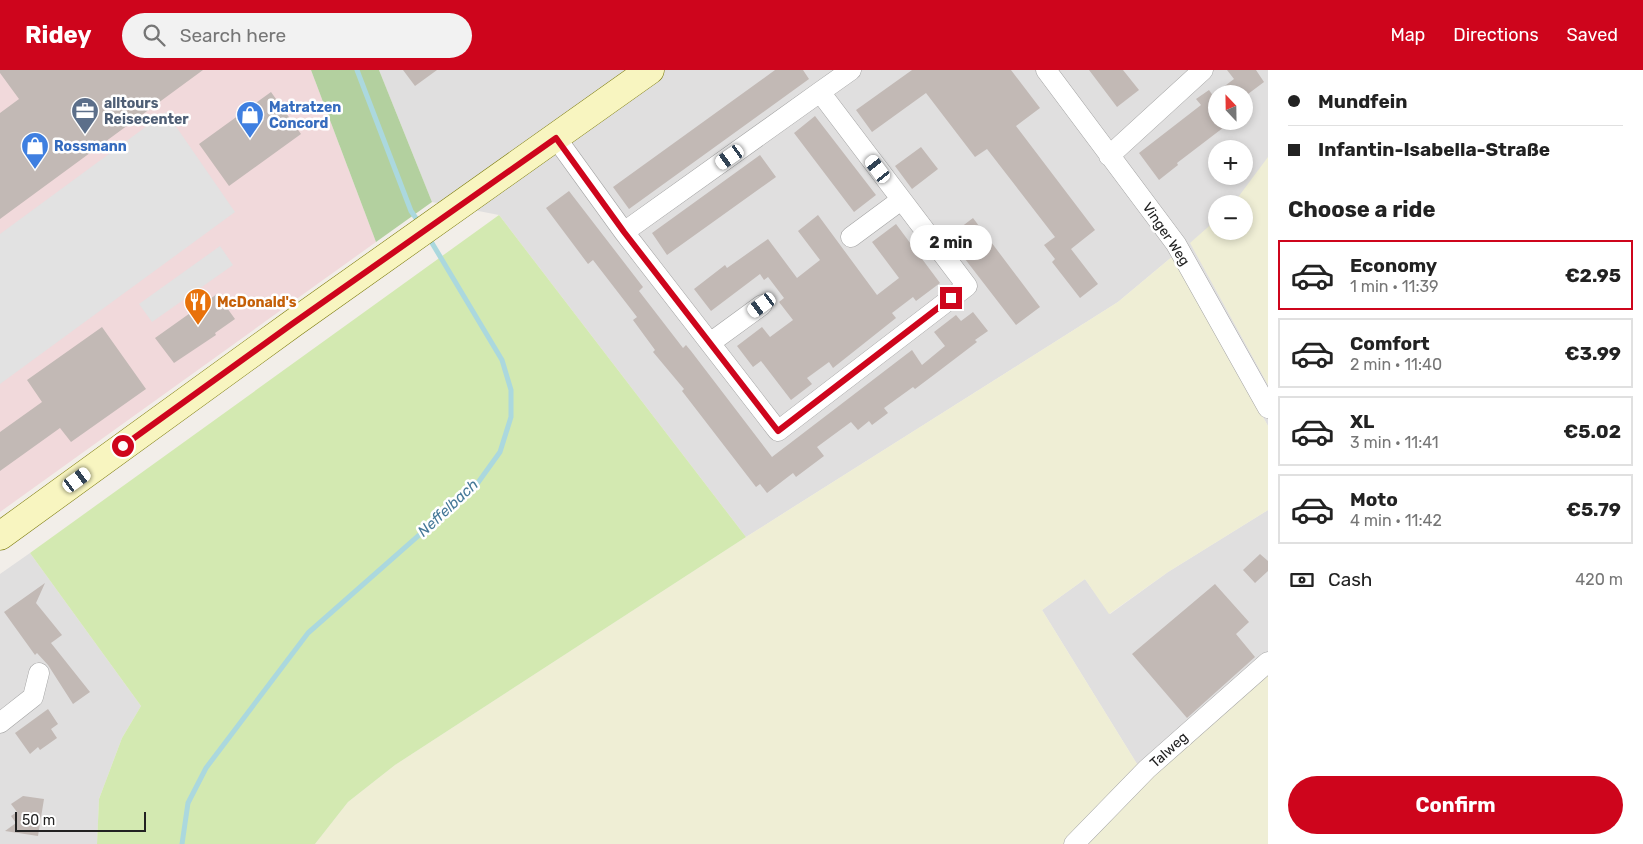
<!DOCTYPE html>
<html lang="en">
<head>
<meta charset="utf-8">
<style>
	:root { --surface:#fff; --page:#f2f2f2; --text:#222; --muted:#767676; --line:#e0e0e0; --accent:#ce051c }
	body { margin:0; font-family:Rubik,sans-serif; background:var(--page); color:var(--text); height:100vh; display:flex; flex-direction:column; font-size:19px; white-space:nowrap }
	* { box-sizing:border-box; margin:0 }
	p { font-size:16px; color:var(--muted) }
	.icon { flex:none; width:28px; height:28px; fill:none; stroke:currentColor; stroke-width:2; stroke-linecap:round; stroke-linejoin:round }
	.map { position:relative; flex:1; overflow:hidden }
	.details { display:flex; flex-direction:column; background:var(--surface); width:375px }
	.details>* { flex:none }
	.guide { display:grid; align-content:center; height:110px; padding:0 20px; background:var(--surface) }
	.needle { width:32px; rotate:338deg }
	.tools { position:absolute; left:1208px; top:15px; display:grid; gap:10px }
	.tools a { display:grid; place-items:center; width:45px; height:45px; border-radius:50%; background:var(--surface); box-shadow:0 2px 8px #0003; font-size:25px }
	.scale { position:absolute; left:15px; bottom:12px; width:131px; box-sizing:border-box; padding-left:5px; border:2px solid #222; border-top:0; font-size:14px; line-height:18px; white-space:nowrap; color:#222; -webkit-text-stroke:4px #fff; paint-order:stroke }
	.end { position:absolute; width:22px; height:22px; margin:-11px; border:6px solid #ce051c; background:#fff; box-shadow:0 0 0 2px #fff }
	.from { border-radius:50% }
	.bubble { position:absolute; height:35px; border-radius:18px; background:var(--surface); box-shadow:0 2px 8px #0003; font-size:16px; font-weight:700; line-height:35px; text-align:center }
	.car { position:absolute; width:15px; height:30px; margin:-15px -8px; border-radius:6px; box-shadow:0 0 4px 1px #0007; background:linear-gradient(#fff 24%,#345 0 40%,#fff 0 76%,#345 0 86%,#fff 0) }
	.guide b { display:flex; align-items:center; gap:18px; height:48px; font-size:19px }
	.guide b+b { border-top:1px solid var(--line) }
	.guide i { width:12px; height:12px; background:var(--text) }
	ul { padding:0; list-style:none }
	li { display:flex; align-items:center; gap:15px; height:70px; margin:0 10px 8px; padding:0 10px; border:2px solid var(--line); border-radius:0px }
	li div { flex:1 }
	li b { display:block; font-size:19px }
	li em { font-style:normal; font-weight:700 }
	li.current { border-color:var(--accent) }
	li>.icon { width:45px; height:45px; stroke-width:1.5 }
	h2 { padding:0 20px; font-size:22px; line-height:60px }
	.pay { display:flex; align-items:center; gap:12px; height:55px; padding:0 20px; font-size:19px }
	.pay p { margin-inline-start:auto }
	.cta { display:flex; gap:10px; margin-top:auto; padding:10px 20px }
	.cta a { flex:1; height:58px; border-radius:30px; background:var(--accent); color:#fff; font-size:20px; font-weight:700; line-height:58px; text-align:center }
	header { display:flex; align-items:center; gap:30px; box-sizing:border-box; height:70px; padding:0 25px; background:var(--accent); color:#fff }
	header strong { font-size:24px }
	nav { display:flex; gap:28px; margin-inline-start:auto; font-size:18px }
	.search { width:350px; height:45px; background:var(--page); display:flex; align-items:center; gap:12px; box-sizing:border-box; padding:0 18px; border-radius:28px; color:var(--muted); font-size:19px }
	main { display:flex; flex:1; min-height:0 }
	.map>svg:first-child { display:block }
</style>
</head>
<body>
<header>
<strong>Ridey</strong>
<div class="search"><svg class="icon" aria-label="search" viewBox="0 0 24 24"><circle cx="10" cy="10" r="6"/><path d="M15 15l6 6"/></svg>Search here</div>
<nav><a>Map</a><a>Directions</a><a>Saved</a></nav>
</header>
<main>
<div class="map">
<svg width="1268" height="774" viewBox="0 0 1268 774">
	<rect width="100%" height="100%" fill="#f2eee9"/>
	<path fill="#e0dfdf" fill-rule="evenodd" d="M379,0H1268V356L1173,186L1118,232L746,467L499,145L432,132ZM1216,24H1244V51H1216ZM1216,79H1244V106H1216ZM1216,134H1244V161H1216Z
		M1268,440V590L1137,694L1042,540L1085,509L1110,544L1168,502Z
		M30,483L141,636L122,668L99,729L97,774H0V504Z"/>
	<path fill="#f1d9db" d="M0,0H311L376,172L0,442Z"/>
	<path fill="#efeed5" d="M1268,87V315L1190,173L1216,150V161H1244V134H1233Z
		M1173,186L1268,356V440L1168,502L1109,544L1085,509L1042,540L1137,694L1268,590V774H315L348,732L395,695L746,467L1118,232Z"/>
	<path fill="#d3e9b1" d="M499,145L746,467L395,695L348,732L315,774H97L99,729L122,668L141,636L30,483Z"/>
	<path fill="#b3d09f" d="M311,0H379L432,132L376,172Z"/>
	<path fill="#e2e2e2" d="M166,42L235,142L0,314V164Z
		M220,176L233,195L152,252L139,234Z"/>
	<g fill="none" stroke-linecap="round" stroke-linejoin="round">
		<path stroke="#abd8de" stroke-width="5" d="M357,0L411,141L420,154
			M182,774L188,733L206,698L308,563L477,414L500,382L511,347V320L502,290L429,168"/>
	</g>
	<path fill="#c2b9b5" d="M0,0H203L0,149V43L19,29L0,3Z
		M403,0H437L415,16Z
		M775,0H803L809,9L629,139L613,117Z
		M912,0H1011L1040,38L1016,56L1095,160L1071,179L1098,214L1080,228L1052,192L1055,189L1044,175L1055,167L987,79L975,87L926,23L872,62L856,40Z
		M1089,0H1123L1139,20L1117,37Z
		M1227,0H1256L1264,12L1248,24H1214L1234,9Z
		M1209,20L1216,30V49L1214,51H1232L1177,93L1178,95L1159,110L1139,83L1201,35L1196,29Z
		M271,22L301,64L229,116L199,74Z
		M815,46L876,125L854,142L794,63Z
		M921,77L938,99L912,119L895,96Z
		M760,85L776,107L667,185L652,163Z
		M569,121L643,217L639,221L683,278L686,275L691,281L772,387L912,280L922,295L945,276L934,262L956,245L961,251L973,242L988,261L975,270L977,272L935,304L915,319L913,317L884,338L888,343L872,355L869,351L858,360L851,352L817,377L824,386L796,407L793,403L767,423L760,414L756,417L682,321L684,319L653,282L655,280L633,250L637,247L593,190L588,194L546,138Z
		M818,145L877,225L899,208L872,172L896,154L940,213L916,231L913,227L892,243L896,248L833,298L829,292L807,308L812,314L791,330L761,291L753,297L737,276L762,257L770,267L793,250L779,232L784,228L768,207L764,210L760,204L711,241L694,219L725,195L727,198L768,169L797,208L820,190L798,161Z
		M973,148L1040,237L1016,255L948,167Z
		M217,224L235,249L215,263L216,265L174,293L155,268Z
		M102,257L146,319L71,372L60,358L0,401V362L42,332L27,310Z
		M1260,484L1268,491V501L1255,513L1243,500Z
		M45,513L36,533L62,565L51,573L90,622L73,634L48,595L37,583L35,585L4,542Z
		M1215,514L1249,552L1236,564L1255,587L1187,648L1132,584Z
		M48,639L58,654L51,659L57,668L40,680L38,677L30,684L15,663Z
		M23,726L44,729L38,766L5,761L16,753L11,746L17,742L11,734Z"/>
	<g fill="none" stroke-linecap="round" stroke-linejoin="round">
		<defs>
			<path id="street" d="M1046,0L1176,174L1268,338
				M820,22L851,0
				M556,68L624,162L778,361L967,216L820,22L624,162
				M1109,86L1203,0
				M851,167L901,130
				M710,273L762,235
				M0,653L33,627L39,603
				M1074,774L1147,699L1268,592"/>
			<path id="secondary" d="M0,466L292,254L650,0"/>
		</defs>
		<use href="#street" stroke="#a3a3a3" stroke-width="21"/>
		<use href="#secondary" stroke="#7a7908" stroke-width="29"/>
		<use href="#street" stroke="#fff" stroke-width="20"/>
		<use href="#secondary" stroke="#f8f5c0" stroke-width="28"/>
	</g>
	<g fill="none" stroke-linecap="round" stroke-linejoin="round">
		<path stroke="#ce051c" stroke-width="6" d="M123,376L292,254L556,68L624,162L778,361L951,228"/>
	</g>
	<defs>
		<symbol id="office-pin" viewBox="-11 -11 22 30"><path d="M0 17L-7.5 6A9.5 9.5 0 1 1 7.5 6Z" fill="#5c6f8a" stroke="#fff"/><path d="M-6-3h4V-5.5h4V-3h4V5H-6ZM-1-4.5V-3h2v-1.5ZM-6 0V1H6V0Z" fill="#fff"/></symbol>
		<symbol id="shop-pin" viewBox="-11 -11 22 30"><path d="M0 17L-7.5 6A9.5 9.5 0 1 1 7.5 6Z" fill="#3f7fe0" stroke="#fff"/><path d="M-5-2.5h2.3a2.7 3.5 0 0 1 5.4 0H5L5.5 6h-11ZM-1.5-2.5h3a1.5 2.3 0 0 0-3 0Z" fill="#fff"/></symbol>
		<symbol id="restaurant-pin" viewBox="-11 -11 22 30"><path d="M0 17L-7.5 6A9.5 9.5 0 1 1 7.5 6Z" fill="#e8710a" stroke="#fff"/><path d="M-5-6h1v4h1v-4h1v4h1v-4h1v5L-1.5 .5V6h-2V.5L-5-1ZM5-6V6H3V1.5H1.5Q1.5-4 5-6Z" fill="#fff"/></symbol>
	</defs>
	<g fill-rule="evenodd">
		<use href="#office-pin" x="69" y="25" width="32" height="43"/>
		<use href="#shop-pin" x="234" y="29" width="32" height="43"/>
		<use href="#shop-pin" x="19" y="60" width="32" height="43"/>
		<use href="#restaurant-pin" x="182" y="216" width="32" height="43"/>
	</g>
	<g text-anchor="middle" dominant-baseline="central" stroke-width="5" stroke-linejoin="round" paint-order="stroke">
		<g font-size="14" font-weight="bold" fill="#4e5e75" stroke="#fff" text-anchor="start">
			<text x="104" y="33">alltours<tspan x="104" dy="16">Reisecenter</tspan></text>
		</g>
		<g font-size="14" font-weight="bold" fill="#366cbe" stroke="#fff" text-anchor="start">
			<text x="269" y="37">Matratzen<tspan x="269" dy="16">Concord</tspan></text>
			<text x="54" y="76">Rossmann</text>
		</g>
		<g font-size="14" fill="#222" stroke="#fff">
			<text transform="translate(1166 164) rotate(56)">Vinger Weg</text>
			<text transform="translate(1169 680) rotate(-42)">Talweg</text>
		</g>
		<g font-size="14" font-weight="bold" fill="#c56008" stroke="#fff" text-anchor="start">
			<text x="217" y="232">McDonald's</text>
		</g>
		<g font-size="15" font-style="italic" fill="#467998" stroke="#fff">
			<text transform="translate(448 438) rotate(-43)">Neffelbach</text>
		</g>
	</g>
</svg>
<div class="tools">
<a><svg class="needle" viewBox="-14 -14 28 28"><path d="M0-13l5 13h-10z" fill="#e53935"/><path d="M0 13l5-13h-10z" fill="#767676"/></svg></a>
<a>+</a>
<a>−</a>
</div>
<div class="scale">50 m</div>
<i class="end from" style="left:123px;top:376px"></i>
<i class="end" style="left:951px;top:228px"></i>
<div class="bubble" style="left:910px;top:155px;width:82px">2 min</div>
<i class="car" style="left:730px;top:87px;rotate:235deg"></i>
<i class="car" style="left:878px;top:99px;rotate:323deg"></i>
<i class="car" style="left:762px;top:235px;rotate:234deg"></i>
<i class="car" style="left:77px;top:410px;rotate:54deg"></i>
</div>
<section class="details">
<div class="guide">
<b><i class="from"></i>Mundfein</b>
<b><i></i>Infantin-Isabella-Straße</b>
</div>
<h2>Choose a ride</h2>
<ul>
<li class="current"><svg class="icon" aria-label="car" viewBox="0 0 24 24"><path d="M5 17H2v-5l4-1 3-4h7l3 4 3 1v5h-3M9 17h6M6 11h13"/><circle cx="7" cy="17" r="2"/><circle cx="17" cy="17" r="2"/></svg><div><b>Economy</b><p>1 min · 11:39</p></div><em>€2.95</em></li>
<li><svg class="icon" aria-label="car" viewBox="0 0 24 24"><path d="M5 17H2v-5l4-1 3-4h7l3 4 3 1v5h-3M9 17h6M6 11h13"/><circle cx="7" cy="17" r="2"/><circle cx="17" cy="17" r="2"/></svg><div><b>Comfort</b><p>2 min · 11:40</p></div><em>€3.99</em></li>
<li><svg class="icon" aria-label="car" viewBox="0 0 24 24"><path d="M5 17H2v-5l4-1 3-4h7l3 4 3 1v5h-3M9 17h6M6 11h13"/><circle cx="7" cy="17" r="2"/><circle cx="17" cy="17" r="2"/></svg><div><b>XL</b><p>3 min · 11:41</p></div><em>€5.02</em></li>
<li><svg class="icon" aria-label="car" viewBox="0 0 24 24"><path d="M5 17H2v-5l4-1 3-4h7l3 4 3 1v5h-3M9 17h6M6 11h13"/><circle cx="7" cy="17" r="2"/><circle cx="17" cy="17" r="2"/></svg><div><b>Moto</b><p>4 min · 11:42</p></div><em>€5.79</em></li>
</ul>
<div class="pay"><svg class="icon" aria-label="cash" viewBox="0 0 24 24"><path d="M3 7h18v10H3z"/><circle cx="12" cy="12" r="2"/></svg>Cash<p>420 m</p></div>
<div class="cta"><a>Confirm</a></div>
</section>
</main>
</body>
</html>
